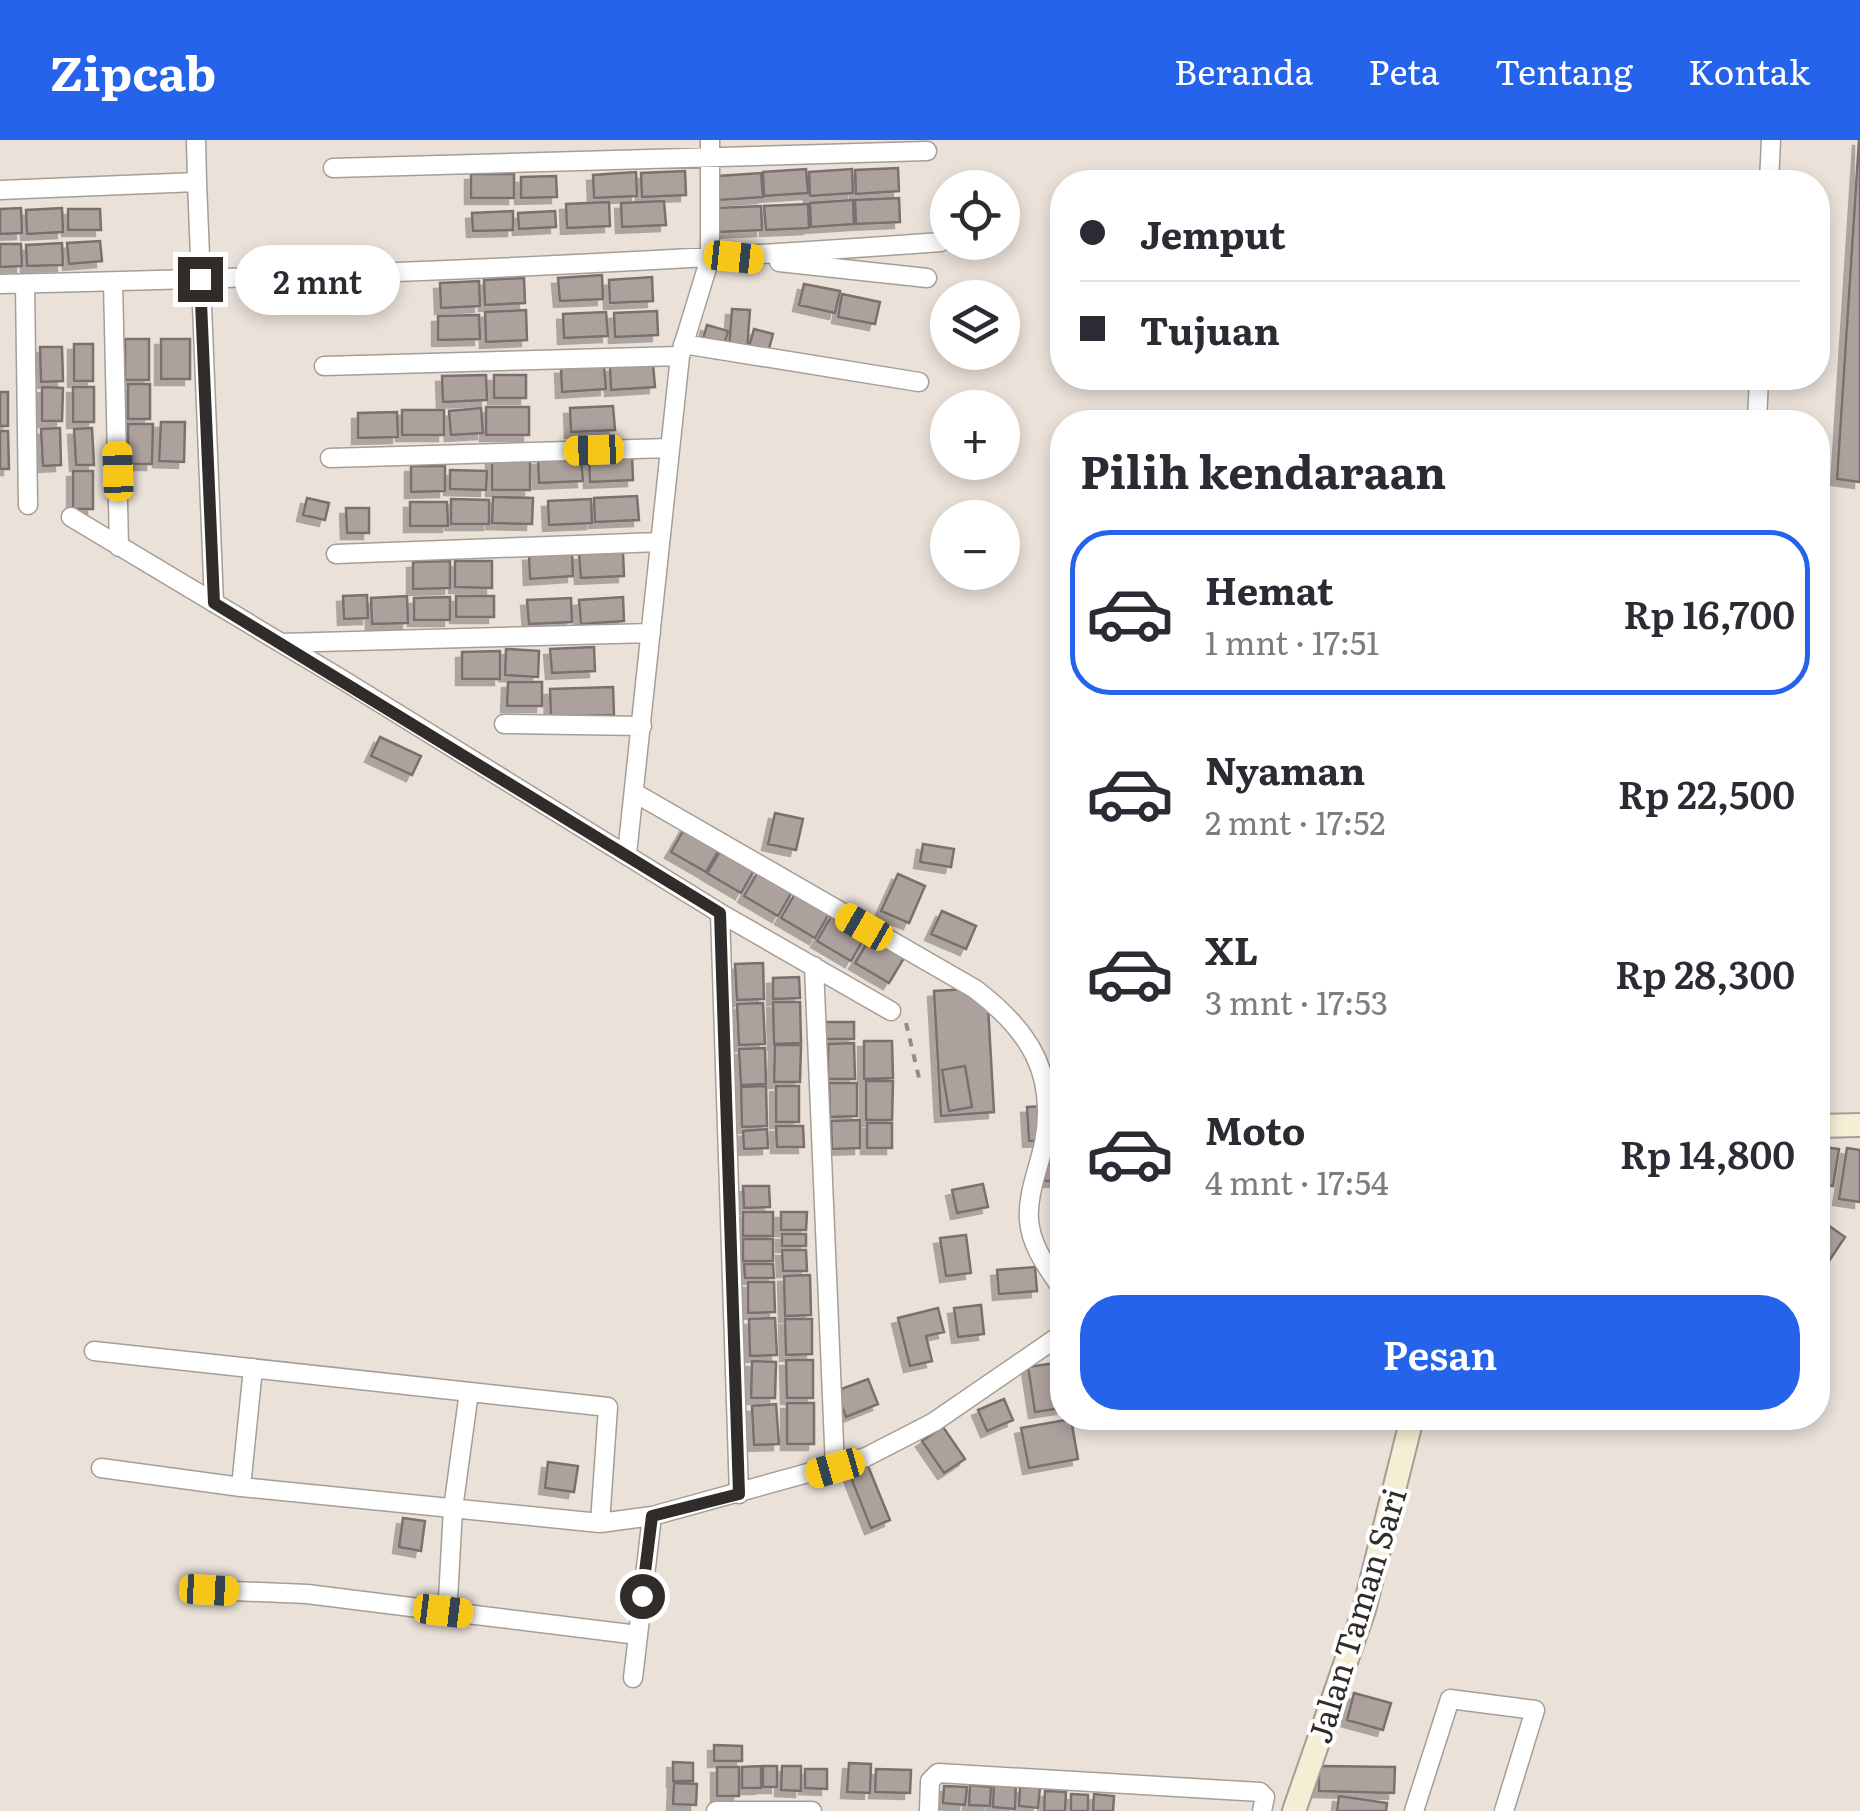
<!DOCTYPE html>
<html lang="id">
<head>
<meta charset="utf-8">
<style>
	:root { --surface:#fff; --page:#f7f7f7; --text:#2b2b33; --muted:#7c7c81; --line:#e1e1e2; --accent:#2563eb }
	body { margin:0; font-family:Literata,serif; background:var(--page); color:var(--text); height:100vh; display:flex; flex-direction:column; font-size:38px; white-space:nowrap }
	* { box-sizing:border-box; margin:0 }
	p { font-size:32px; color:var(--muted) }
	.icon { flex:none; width:55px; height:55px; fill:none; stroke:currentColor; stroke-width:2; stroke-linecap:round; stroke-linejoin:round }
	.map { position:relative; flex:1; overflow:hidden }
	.sheet { position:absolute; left:1050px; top:270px; width:780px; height:1020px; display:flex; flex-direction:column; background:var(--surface); border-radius:40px; box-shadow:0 5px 15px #0003 }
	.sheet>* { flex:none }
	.banner { position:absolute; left:1050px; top:30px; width:780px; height:220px; border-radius:40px; box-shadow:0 5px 15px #0003; display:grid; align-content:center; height:220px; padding:0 30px; background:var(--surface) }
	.controls { position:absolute; left:930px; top:30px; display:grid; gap:20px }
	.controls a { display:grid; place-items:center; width:90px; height:90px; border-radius:50%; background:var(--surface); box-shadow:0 5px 15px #0003; font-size:50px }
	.end { position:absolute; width:45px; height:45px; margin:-22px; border:12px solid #302c29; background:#fff; box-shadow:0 0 0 5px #fff }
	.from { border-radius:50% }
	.bubble { position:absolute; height:70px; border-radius:35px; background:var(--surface); box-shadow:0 5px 15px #0003; font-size:32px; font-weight:600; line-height:70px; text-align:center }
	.car { position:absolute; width:30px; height:60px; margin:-30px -15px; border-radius:12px; box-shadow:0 0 8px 2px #0007; background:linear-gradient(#f5c518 24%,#345 0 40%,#f5c518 0 76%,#345 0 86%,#f5c518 0) }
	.banner b { display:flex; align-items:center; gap:35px; height:95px; font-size:38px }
	.banner b+b { border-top:2px solid var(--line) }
	.banner i { width:25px; height:25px; background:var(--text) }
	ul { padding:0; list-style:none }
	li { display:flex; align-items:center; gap:30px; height:165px; margin:0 20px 15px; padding:0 10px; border:5px solid transparent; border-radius:40px }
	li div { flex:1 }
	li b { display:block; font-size:38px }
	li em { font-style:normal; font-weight:600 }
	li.current { border-color:var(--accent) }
	li>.icon { width:90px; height:90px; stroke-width:1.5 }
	h2 { padding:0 30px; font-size:45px; line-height:120px }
	.action { display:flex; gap:20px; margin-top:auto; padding:20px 30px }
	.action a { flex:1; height:115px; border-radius:40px; background:var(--accent); color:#fff; font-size:40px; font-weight:600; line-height:115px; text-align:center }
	header { display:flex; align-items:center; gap:60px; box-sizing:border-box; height:140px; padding:0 50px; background:var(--accent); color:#fff }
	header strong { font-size:48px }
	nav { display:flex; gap:55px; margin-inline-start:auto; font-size:35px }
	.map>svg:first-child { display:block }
</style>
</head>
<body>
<header>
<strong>Zipcab</strong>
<nav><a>Beranda</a><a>Peta</a><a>Tentang</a><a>Kontak</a></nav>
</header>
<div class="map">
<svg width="1860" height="1671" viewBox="0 0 1860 1671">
	<defs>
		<filter id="shadow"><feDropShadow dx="-6" dy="6" stdDeviation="0" flood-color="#0004"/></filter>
	</defs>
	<rect width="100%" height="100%" fill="#eae1d9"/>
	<path fill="#ada19e" stroke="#7b706e" stroke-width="2.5" filter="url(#shadow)" d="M1859,0H1860V342L1837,339Z
		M898,28L899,51L856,54L855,30Z
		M806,29L808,53L764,56L763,32Z
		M852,29L853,53L810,56L809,32Z
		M685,31L686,55L642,57L641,33Z
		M636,32L637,56L594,58L593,35Z
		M761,33L763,57L719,60L718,36Z
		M471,34H514V58H471Z
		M556,36L557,57L521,58V37Z
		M899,58L900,82L856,84L855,60Z
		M853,60L854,84L811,87L810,63Z
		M664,61L666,85L622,87L621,63Z
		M609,62L610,86L567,88L566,64Z
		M808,64L809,88L766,90L764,66Z
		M761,66L762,90L719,92L718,68Z
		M21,68L22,93L0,94V69Z
		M62,68L63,92L27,94L26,70Z
		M68,69H100L101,90H68Z
		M513,71V90L473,91L472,73Z
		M555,71L556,87L519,89L518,73Z
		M100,101L102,121L69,124L67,103Z
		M62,103L63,125L27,126L26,105Z
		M0,104H21L22,126L0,127Z
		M602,135L603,159L560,161L558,138Z
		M652,137L653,161L610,163L609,140Z
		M524,138L525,163L485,165L484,140Z
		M479,141L480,166L441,168L440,143Z
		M804,144L840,151L835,173L799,165Z
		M842,154L880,162L875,184L838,177Z
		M732,169L750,170L747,210L729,209Z
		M526,170L527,200L486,202L485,172Z
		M657,171L658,195L615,197L614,173Z
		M606,172L608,196L564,198L563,174Z
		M479,175L480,199L438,200V176Z
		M707,185L728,191L722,213L701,206Z
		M754,189L773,194L766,220L747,214Z
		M125,199H149V240H125Z
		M161,199H190V239H161Z
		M74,204H93V241H74Z
		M40,207H62L63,241L41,242Z
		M653,224L655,247L611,250L610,226Z
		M604,226L606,249L562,252L561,228Z
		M486,235L487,260L443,262L442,236Z
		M494,235H526V258H494Z
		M128,244H150V279H128Z
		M42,247L63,248L62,281H42Z
		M73,247H94V282H73Z
		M0,252H8V286H0Z
		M613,266L615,290L571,292L570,268Z
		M486,267H529V295H486Z
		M481,268L483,293L451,295L449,271Z
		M402,270H444V295H402Z
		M397,272L398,297L358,298V273Z
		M161,282H185L184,322L159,321Z
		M128,284H153L152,324H128Z
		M60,288L61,325L43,326L41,289Z
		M92,288L94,325H76L74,289Z
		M0,291H8L9,329H0Z
		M632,316L633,340L590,342L589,318Z
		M581,317L583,341L539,343L538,319Z
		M492,318L530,319V350H492Z
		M411,326H445V351L411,352Z
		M450,330L487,331L486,350L450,349Z
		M73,331H93V369H73Z
		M637,356L639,380L595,382L594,358Z
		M493,357L533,358L532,384L492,383Z
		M307,358L329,363L325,380L303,375Z
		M451,359L489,360V384H451Z
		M591,359L592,383L549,385L548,361Z
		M410,362H447L448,386H410Z
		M346,368H369V393H347Z
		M623,412L624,436L581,438L579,414Z
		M572,413L573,436L530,439L529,415Z
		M450,421V448L413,449V422Z
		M455,421H492V448L455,447Z
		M367,455L368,478L344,479L343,456Z
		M407,456L408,483L372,484L371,458Z
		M456,456H494V477H456Z
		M450,457V480H414V458Z
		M623,457L624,481L581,484L579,460Z
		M571,458L572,482L529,484L527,460Z
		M594,507L595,531L552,533L550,509Z
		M506,509L539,511L538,537L505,535Z
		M500,511V539H462V512Z
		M508,542H542V566H507Z
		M613,547L614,575L551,577L550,549Z
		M380,597L421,616L412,635L371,616Z
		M775,673L803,679L796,710L768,704Z
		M686,686L721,706L706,732L671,712Z
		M923,704L954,709L951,727L920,722Z
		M722,708L756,727L741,753L707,733Z
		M759,730L793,750L778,776L744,756Z
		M898,734L925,746L909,783L881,771Z
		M796,752L830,772L815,798L781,778Z
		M942,771L976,786L966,809L931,794Z
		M832,775L866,795L851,821L817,801Z
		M870,798L904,818L889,843L855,823Z
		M763,823L764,859L737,860L735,824Z
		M799,837L800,858L773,859V838Z
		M987,848L994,972L941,976L934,851Z
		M773,862H800L801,903L774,904Z
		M763,863L765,904L739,905L737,864Z
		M821,882H854V899H821Z
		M864,901H892L893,938L864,939Z
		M854,903L855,939H828V904Z
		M775,905H801L800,942H774Z
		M765,908L766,944L741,945L739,909Z
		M965,926L972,967L949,971L942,930Z
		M866,941H893L892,980H866Z
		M829,943H857V976L830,977Z
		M766,946L767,986L742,987L741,947Z
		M776,946H799V982H776Z
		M1047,966L1049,1000L1029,1001L1027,967Z
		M860,980V1008L832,1009L831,981Z
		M867,983H892V1008H867Z
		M776,986H803L804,1007H777Z
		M767,989L768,1008L744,1009L743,991Z
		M1823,1007L1839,1009L1833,1046L1818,1044Z
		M1847,1008L1860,1010V1062L1839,1059Z
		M1044,1025H1062V1041H1044Z
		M983,1044L988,1067L957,1073L952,1050Z
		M743,1046H769L770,1067L744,1068Z
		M743,1072H773V1096H743Z
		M781,1072H807L806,1090H781Z
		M1818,1078L1845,1097L1819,1136L1818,1135Z
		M782,1094H806V1106H782Z
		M966,1095L971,1133L946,1136L940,1098Z
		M743,1099H773V1121H743Z
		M782,1110H806L807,1131H783Z
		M744,1124H773L774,1138H745Z
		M1035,1127L1037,1151L999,1154L997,1130Z
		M810,1135L811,1175L785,1176L784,1136Z
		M748,1142H774L775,1172L748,1173Z
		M981,1165L984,1194L958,1197L954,1168Z
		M938,1168L944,1192L926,1196L932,1221L910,1226L898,1178Z
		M775,1178L777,1215L750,1216L749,1179Z
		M785,1179H812V1214L786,1215Z
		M786,1220H813V1258H787Z
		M752,1221L776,1222L775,1258H751Z
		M1062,1222V1268L1035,1272L1028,1227Z
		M868,1239L878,1264L846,1277L836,1251Z
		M1004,1259L1013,1280L987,1291L978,1270Z
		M787,1263H814V1304H787Z
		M776,1264L779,1304L754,1305L752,1266Z
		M1071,1279L1078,1319L1029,1328L1021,1288Z
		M943,1287L965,1319L944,1333L922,1301Z
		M548,1322L578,1326L574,1352L545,1348Z
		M868,1326L890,1380L871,1388L849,1333Z
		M403,1378L425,1381L421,1411L399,1407Z
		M1354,1553L1391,1563L1383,1590L1347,1580Z
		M714,1605L742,1606V1621H714Z
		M673,1622L693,1623V1641H673Z
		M849,1623L871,1624L870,1653L847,1652Z
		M761,1626V1648H742V1627Z
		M763,1626H777V1647H763Z
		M782,1626H801V1651L781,1650Z
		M1319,1626L1395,1627L1394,1653L1319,1651Z
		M717,1627H739V1656H717Z
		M805,1629H827V1649L805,1648Z
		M876,1629L911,1630L910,1653L875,1652Z
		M994,1641L1016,1642L1015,1669L993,1667Z
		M674,1643L697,1644L696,1665L673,1664Z
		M970,1645L991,1647L990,1666L969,1665Z
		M944,1646L967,1647L965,1665L943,1663Z
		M1020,1647L1040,1648L1038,1668L1019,1666Z
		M1045,1651L1066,1652L1065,1671H1044Z
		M1071,1654L1088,1655V1671H1071Z
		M1094,1654L1114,1656L1113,1671H1093Z
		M1339,1656L1387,1663L1386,1671H1337Z"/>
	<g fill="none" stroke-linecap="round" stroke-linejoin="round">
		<defs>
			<path id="street" d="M196,0L197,42
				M333,28L927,11
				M1769,42L1771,0
				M0,50L197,42L214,463
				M779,122L927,138
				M113,142L119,407
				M0,144C314,137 628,125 941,102
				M25,144L28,365
				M683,204L919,242
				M324,226L680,216
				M1757,282L1759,238
				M330,318L669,308
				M71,377L343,540L720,773L891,871
				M336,414L660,402
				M281,503L651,493
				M504,584L642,586
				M635,653L975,849C1029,890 1057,933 1044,1003C1039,1028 1027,1054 1029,1080C1031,1107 1048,1128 1062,1149
				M627,714L680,216L710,118V0
				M720,773L739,1354
				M814,826L835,1328
				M94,1211L608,1267L600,1383
				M101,1328L241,1347L600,1383L652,1376L866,1317L934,1282L1062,1194
				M241,1347L253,1228
				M209,1450L307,1454L443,1471L448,1459L453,1369L469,1252
				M443,1471L638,1495
				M633,1538L652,1376
				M716,1671H812
				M929,1671L930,1641L938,1633L1260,1652L1265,1657L1262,1671
				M1414,1671L1450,1559L1535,1570L1504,1671"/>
			<path id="secondary" d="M1818,986L1860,985
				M1294,1671L1364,1470L1412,1278"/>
		</defs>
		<use href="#street" stroke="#a69e96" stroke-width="21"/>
		<use href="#secondary" stroke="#a69e96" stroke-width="26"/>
		<path stroke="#958e88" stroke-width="4" stroke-dasharray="8 8" stroke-linecap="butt" d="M906,883L920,942"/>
		<use href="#street" stroke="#fff" stroke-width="18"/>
		<use href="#secondary" stroke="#f4eed4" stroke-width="22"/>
	</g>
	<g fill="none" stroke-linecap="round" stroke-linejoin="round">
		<path stroke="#302c29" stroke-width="12" d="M200,139L214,463L720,773L739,1354L652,1376L642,1456"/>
	</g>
	<g text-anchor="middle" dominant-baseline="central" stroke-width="8" stroke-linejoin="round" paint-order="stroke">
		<g font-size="32" fill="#302c29" stroke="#fff">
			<text transform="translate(1355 1475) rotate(-73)">Jalan Taman Sari</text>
		</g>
	</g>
</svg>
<div class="controls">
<a><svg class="icon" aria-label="locate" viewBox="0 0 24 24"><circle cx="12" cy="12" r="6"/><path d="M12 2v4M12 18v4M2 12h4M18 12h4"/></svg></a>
<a><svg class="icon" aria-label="layers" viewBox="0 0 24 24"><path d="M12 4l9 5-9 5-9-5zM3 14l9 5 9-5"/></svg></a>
<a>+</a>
<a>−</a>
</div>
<i class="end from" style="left:642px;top:1456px"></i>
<i class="end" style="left:200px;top:139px"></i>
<div class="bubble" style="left:235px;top:105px;width:165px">2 mnt</div>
<i class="car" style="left:734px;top:117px;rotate:96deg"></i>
<i class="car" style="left:594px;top:310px;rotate:268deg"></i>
<i class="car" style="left:118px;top:331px;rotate:358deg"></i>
<i class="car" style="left:864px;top:787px;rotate:300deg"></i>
<i class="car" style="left:835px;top:1328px;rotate:254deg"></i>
<i class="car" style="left:209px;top:1450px;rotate:93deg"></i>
<i class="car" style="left:443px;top:1471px;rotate:97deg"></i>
<div class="banner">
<b><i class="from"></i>Jemput</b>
<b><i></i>Tujuan</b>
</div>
<section class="sheet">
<h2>Pilih kendaraan</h2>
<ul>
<li class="current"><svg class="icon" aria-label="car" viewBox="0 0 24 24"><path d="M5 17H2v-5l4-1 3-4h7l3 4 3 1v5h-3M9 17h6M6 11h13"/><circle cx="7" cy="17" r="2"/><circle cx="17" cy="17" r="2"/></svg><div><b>Hemat</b><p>1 mnt · 17:51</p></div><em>Rp 16,700</em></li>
<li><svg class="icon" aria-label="car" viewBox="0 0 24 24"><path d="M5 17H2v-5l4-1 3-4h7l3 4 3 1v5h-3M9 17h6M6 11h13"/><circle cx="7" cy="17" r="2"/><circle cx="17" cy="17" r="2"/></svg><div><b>Nyaman</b><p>2 mnt · 17:52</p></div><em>Rp 22,500</em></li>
<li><svg class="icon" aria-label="car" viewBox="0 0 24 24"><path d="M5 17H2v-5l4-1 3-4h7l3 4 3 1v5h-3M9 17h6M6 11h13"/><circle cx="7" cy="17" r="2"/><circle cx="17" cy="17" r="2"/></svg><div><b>XL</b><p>3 mnt · 17:53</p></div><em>Rp 28,300</em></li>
<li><svg class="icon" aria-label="car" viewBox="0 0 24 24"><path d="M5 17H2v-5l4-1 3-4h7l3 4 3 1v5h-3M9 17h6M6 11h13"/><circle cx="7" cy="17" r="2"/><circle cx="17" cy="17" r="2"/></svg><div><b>Moto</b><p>4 mnt · 17:54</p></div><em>Rp 14,800</em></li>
</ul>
<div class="action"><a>Pesan</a></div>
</section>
</div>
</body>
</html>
